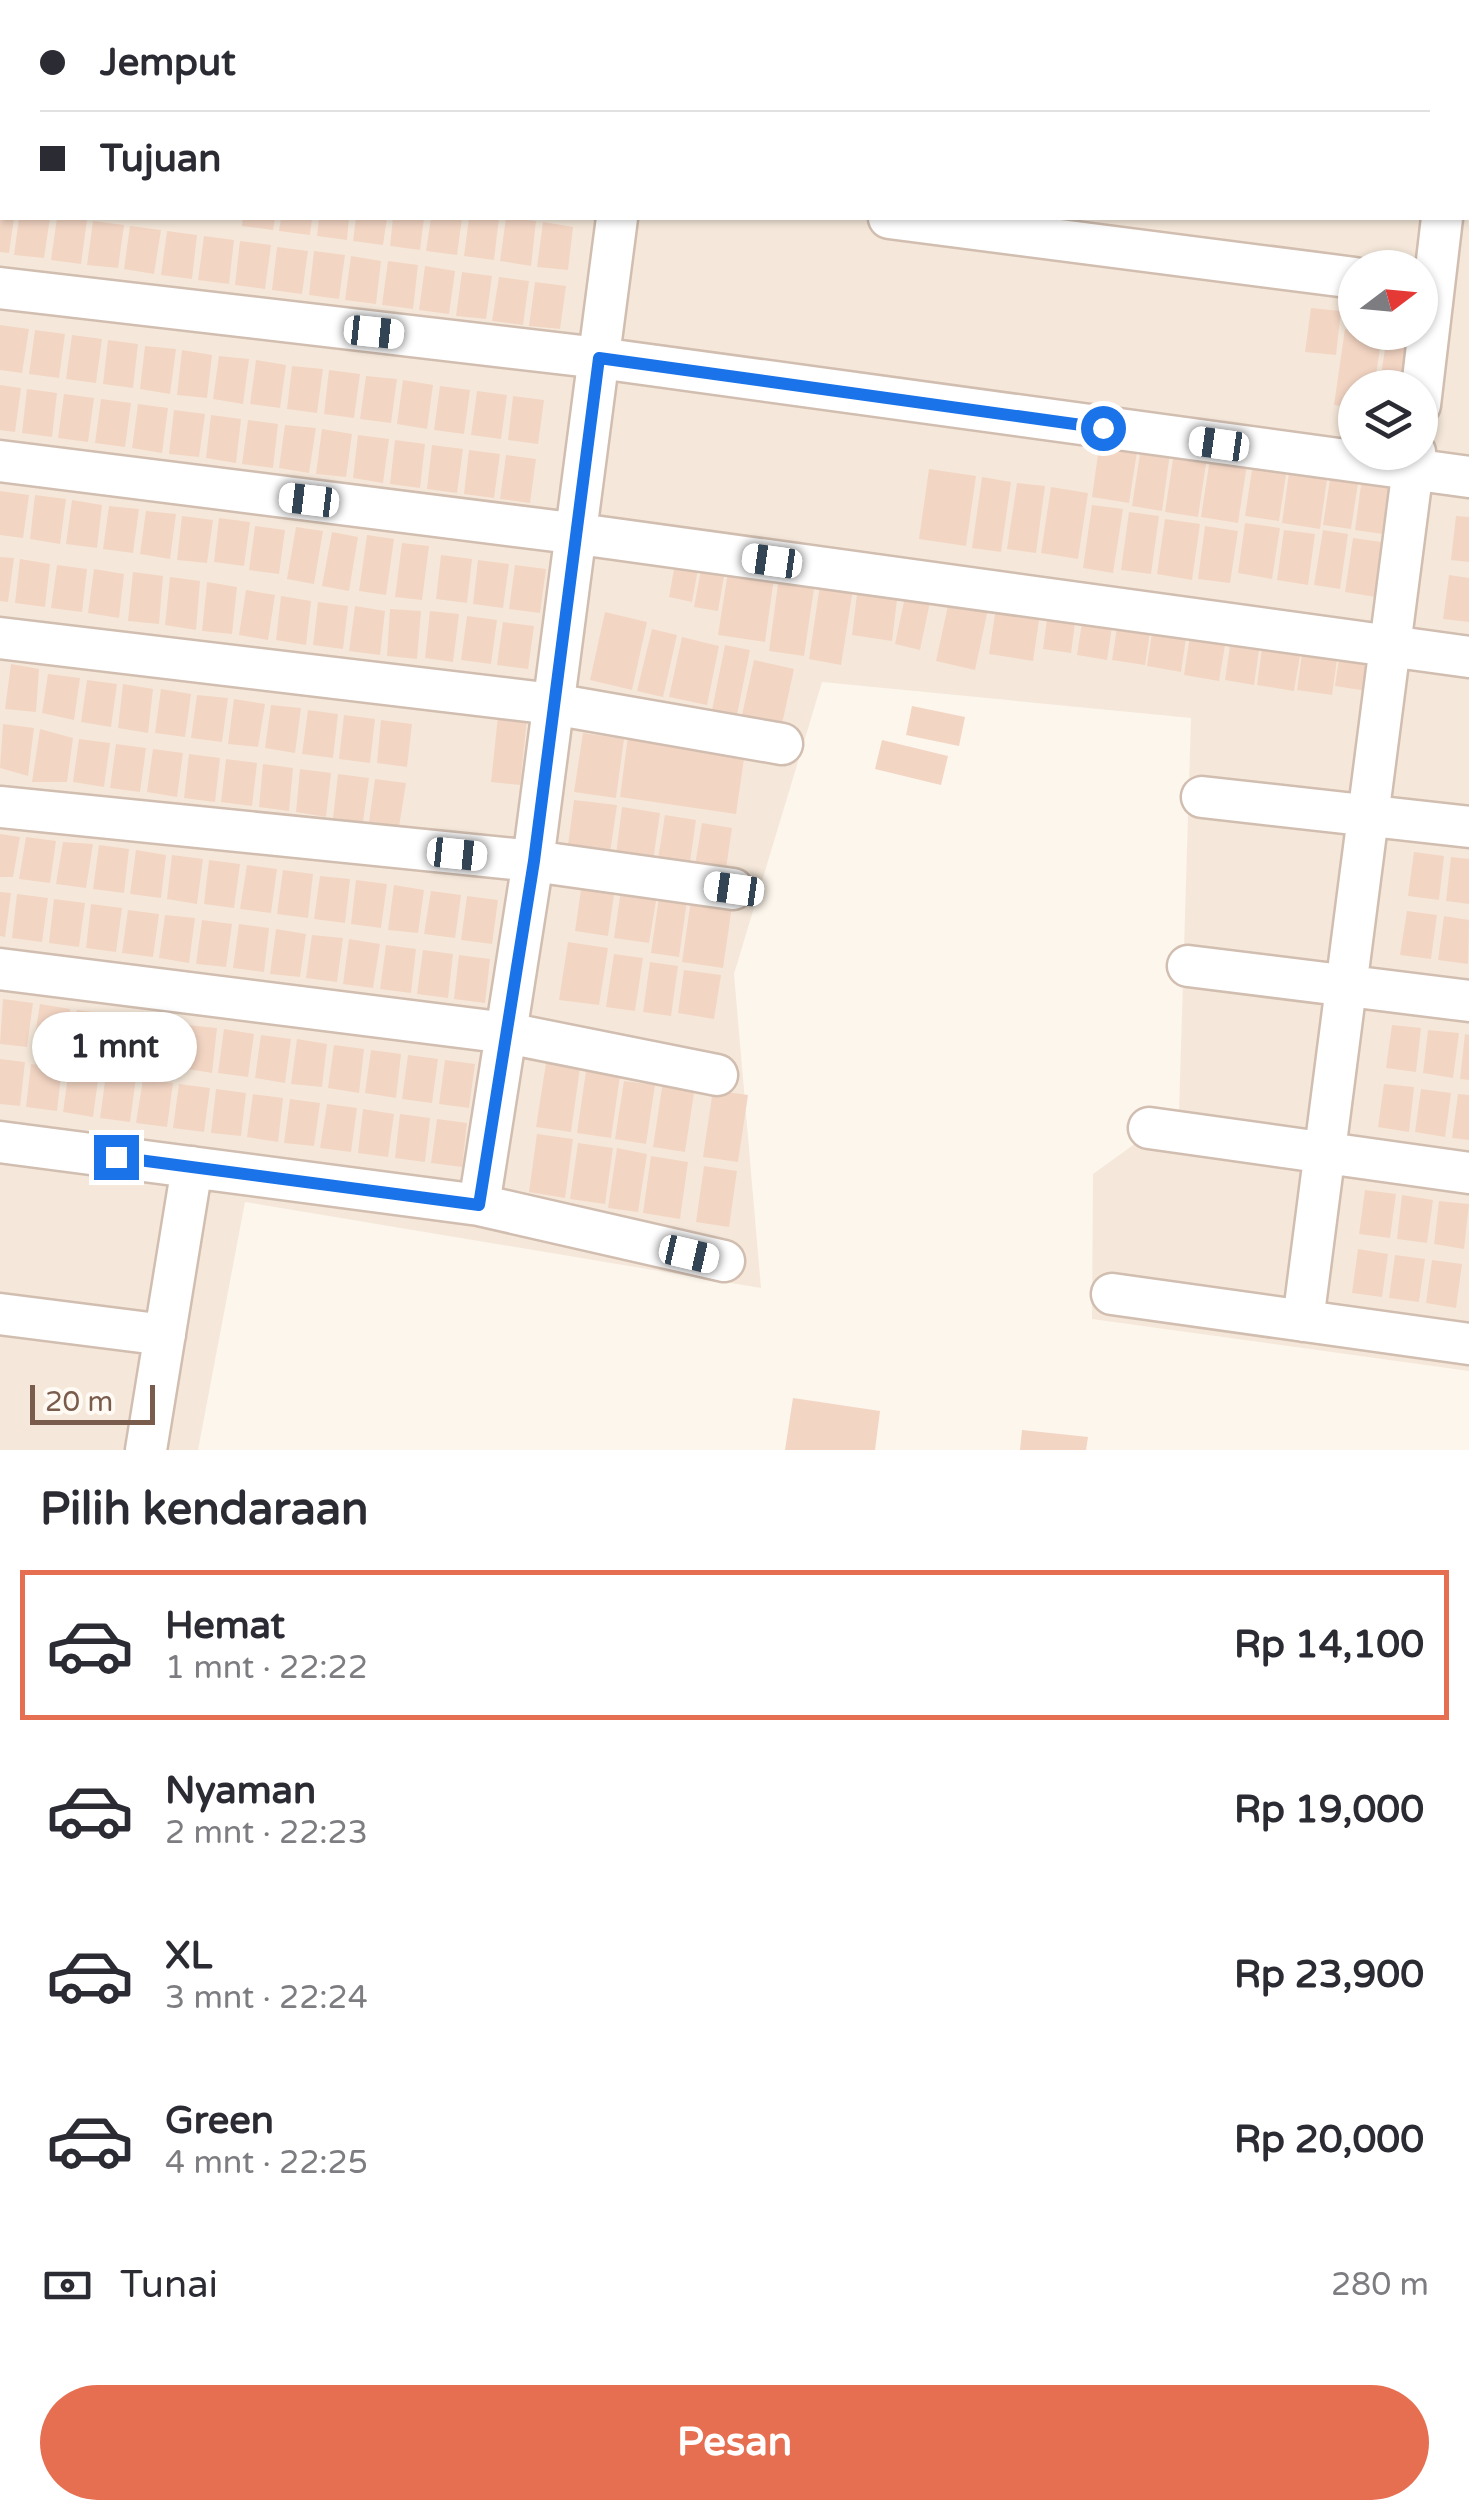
<!DOCTYPE html>
<html lang="id">
<head>
<meta charset="utf-8">
<style>
	:root { --surface:#fff; --page:#f2f2f3; --text:#2b2b33; --muted:#7c7c81; --line:#e1e1e2; --accent:#e76f51 }
	body { margin:0; font-family:"Varela Round",sans-serif; background:var(--page); color:var(--text); height:100vh; display:flex; flex-direction:column; font-size:38px; white-space:nowrap }
	* { box-sizing:border-box; margin:0 }
	p { font-size:32px; color:var(--muted) }
	.icon { flex:none; width:55px; height:55px; fill:none; stroke:currentColor; stroke-width:2; stroke-linecap:round; stroke-linejoin:round }
	.map { position:relative; height:1450px; overflow:hidden }
	.panel { display:flex; flex-direction:column; background:var(--surface); flex:1 }
	.panel>* { flex:none }
	.hud { position:absolute; left:0px; top:0px; width:1470px; height:220px; box-shadow:0 2px 8px #0004; display:grid; align-content:center; height:220px; padding:0 40px; background:var(--surface) }
	.needle { width:65px; rotate:74deg }
	.tools { position:absolute; left:1338px; top:250px; display:grid; gap:20px }
	.tools a { display:grid; place-items:center; width:100px; height:100px; border-radius:50%; background:var(--surface); box-shadow:0 2px 8px #0004; font-size:50px }
	.scale { position:absolute; left:30px; bottom:25px; width:125px; box-sizing:border-box; padding-left:10px; border:5px solid #7a5c4d; border-top:0; font-size:28px; line-height:35px; white-space:nowrap; color:#7a5c4d; -webkit-text-stroke:8px #fffaf3; paint-order:stroke }
	.end { position:absolute; width:45px; height:45px; margin:-22px; border:12px solid #1a73e8; background:#fff; box-shadow:0 0 0 5px #fff }
	.from { border-radius:50% }
	.bubble { position:absolute; height:70px; border-radius:35px; background:var(--surface); box-shadow:0 2px 8px #0004; font-size:32px; font-weight:700; line-height:70px; text-align:center }
	.car { position:absolute; width:30px; height:60px; margin:-30px -15px; border-radius:12px; box-shadow:0 0 8px 2px #0007; background:linear-gradient(#fff 24%,#345 0 40%,#fff 0 76%,#345 0 86%,#fff 0) }
	.hud b { display:flex; align-items:center; gap:35px; height:95px; font-size:38px }
	.hud b+b { border-top:2px solid var(--line) }
	.hud i { width:25px; height:25px; background:var(--text) }
	ul { padding:0; list-style:none }
	li { display:flex; align-items:center; gap:30px; height:150px; margin:0 20px 15px; padding:0 20px; border:5px solid transparent; border-radius:0px }
	li div { flex:1 }
	li b { display:block; font-size:38px }
	li em { font-style:normal; font-weight:700 }
	li.active { border-color:var(--accent) }
	li>.icon { width:90px; height:90px; stroke-width:1.5 }
	h2 { padding:0 40px; font-size:45px; line-height:120px }
	.pay { display:flex; align-items:center; gap:25px; height:110px; padding:0 40px; font-size:38px }
	.pay p { margin-inline-start:auto }
	.action { display:flex; gap:20px; margin-top:auto; padding:20px 40px }
	.action a { flex:1; height:115px; border-radius:60px; background:var(--accent); color:#fff; font-size:40px; font-weight:700; line-height:115px; text-align:center }
	.map>svg:first-child { display:block }
</style>
</head>
<body>
<div class="map">
<svg width="1469" height="1450" viewBox="0 0 1469 1450">
	<rect width="100%" height="100%" fill="#fdf6ec"/>
	<path fill="#f5e8da" fill-rule="evenodd" d="M0,0H606L2,2V218H1468V2H1010L1469,0V1371L1092,1319L1093,1174L1179,1112L1191,718L822,682L734,974L761,1288L245,1202L198,1450H0ZM1355,268H1420V332H1355ZM1355,388H1420V452H1355Z"/>
	<path fill="#f3d5c3" d="M0,218H14L9,253L0,252Z
		M19,218H50L44,258L14,255Z
		M57,218L87,220L81,264L51,260Z
		M243,218H275L273,230L242,226Z
		M281,218H312L310,235L279,231Z
		M319,218H349L347,240L317,236Z
		M356,218H387L383,245L353,241Z
		M393,218H424L420,250L390,246Z
		M431,218H462L457,255L426,251Z
		M469,218H499L494,260L464,256Z
		M506,218L536,221L531,266L500,261Z
		M93,221L124,225L118,268L87,265Z
		M543,222L573,227L568,270L537,267Z
		M130,226L161,230L154,274L124,269Z
		M167,231L197,235L192,279L161,275Z
		M204,236L234,240L229,284L198,280Z
		M240,241L271,245L265,289L235,285Z
		M277,247L308,251L302,294L272,290Z
		M314,251L345,255L339,299L309,295Z
		M351,256L381,261L376,304L345,300Z
		M388,261L418,265L413,309L382,305Z
		M425,266L455,271L449,314L419,310Z
		M462,272L492,276L486,319L456,316Z
		M499,277L529,281L523,325L492,321Z
		M535,282L566,286L560,329L529,326Z
		M1311,308L1341,311L1336,355L1305,352Z
		M0,325L29,329L22,373L0,370Z
		M1345,329L1382,335L1374,388H1355V408L1334,405Z
		M35,330L65,334L59,378L29,374Z
		M72,335L102,339L96,383L66,379Z
		M1387,336L1422,341L1415,388H1379Z
		M108,340L138,344L133,388L103,384Z
		M145,346L176,349L170,394L140,389Z
		M182,350L212,355L207,398L177,395Z
		M219,356L249,359L243,404L213,399Z
		M256,360L286,365L280,408L250,404Z
		M292,366L323,369L317,413L287,409Z
		M329,370L360,374L354,418L324,414Z
		M366,376L397,379L391,423L360,419Z
		M403,380L433,385L427,429L397,424Z
		M0,385L21,388L15,432L0,430Z
		M440,386L470,390L464,434L434,430Z
		M27,389L57,393L52,437L22,433Z
		M477,391L507,395L501,439L471,435Z
		M64,394L94,398L88,442L58,438Z
		M513,396L544,400L538,444L508,440Z
		M101,399L131,403L125,447L95,443Z
		M138,404L168,408L162,453L132,448Z
		M174,410L205,414L199,457L169,454Z
		M211,415L241,419L236,463L206,458Z
		M248,420L278,424L273,468L242,464Z
		M285,425L316,428L309,473L279,468Z
		M322,429L352,434L346,477L316,474Z
		M1101,433L1139,439L1129,503L1092,497Z
		M358,435L389,439L383,483L353,478Z
		M395,440L425,444L420,488L390,484Z
		M1142,441L1171,446L1162,511L1132,506Z
		M432,445L463,449L457,493L427,489Z
		M1175,446L1208,451L1198,517L1165,512Z
		M469,450L500,454L494,498L464,494Z
		M1255,450L1289,455L1279,521L1245,516Z
		M1211,452L1248,458L1238,523L1201,517Z
		M506,455L536,459L530,503L500,499Z
		M1291,459L1329,465L1320,529L1282,523Z
		M1332,466L1360,470L1351,529L1323,525Z
		M929,469L976,476L966,546L919,539Z
		M1363,470L1406,477L1397,536L1355,530Z
		M982,477L1011,482L1001,552L972,548Z
		M1017,483L1045,486L1036,553L1007,549Z
		M1051,487L1088,493L1078,559L1041,553Z
		M0,491L29,495L23,538L0,535Z
		M35,495L66,499L60,544L30,539Z
		M72,500L102,505L97,548L66,544Z
		M1092,505L1123,509L1113,573L1083,568Z
		M109,506L139,509L133,553L103,549Z
		M146,511L176,514L170,559L140,554Z
		M1129,512L1159,516L1151,574L1121,570Z
		M182,516L213,520L207,563L177,560Z
		M1456,516L1469,517V562L1451,560Z
		M219,518L250,522L244,566L214,562Z
		M1165,519L1200,524L1192,580L1157,574Z
		M1245,523L1280,528L1272,579L1238,573Z
		M255,526L285,530L279,574L249,570Z
		M1205,526L1238,531L1230,583L1198,579Z
		M296,527L323,531L314,584L287,579Z
		M1284,530L1315,534L1308,585L1277,580Z
		M1323,530L1348,534L1340,589L1314,585Z
		M332,532L358,537L349,591L322,586Z
		M367,535L394,539L386,595L359,591Z
		M1353,538L1396,544L1388,599L1345,592Z
		M402,543L429,546L422,600L395,597Z
		M677,553L700,558L692,602L669,597Z
		M704,554L727,559L718,611L694,607Z
		M441,555L472,559L467,603L436,599Z
		M0,557L14,558L8,602L0,601Z
		M20,559L50,564L45,607L15,603Z
		M478,560L509,564L503,608L473,604Z
		M57,565L87,569L82,612L51,608Z
		M515,565L546,569L540,613L509,609Z
		M94,569L124,574L119,618L88,613Z
		M780,569L816,575L804,656L769,651Z
		M133,572L163,576L159,624L128,621Z
		M728,572L774,578L765,642L718,635Z
		M1449,575L1469,578V622L1443,619Z
		M170,577L200,581L196,630L165,625Z
		M821,578L854,583L841,665L809,659Z
		M207,582L237,587L232,634L202,631Z
		M246,590L275,595L268,640L239,635Z
		M906,592L931,597L920,650L895,644Z
		M857,594L897,600L892,641L852,635Z
		M998,594L1042,601L1033,661L989,654Z
		M281,596L311,601L306,645L276,640Z
		M949,601L988,609L975,670L936,661Z
		M318,602L348,606L343,649L313,645Z
		M1049,604L1077,608L1071,653L1043,649Z
		M355,606L385,611L380,655L349,651Z
		M390,609L421,611L417,659L387,656Z
		M1084,609L1114,614L1107,660L1077,655Z
		M430,611L459,614L453,662L425,658Z
		M605,612L647,622L632,690L590,680Z
		M1119,614L1152,619L1145,665L1112,660Z
		M467,616L497,620L491,664L461,660Z
		M1154,620L1188,625L1181,672L1147,666Z
		M503,622L534,626L528,669L497,665Z
		M1192,622L1228,627L1219,681L1184,675Z
		M1233,625L1262,630L1254,685L1225,680Z
		M652,629L677,635L663,697L637,691Z
		M1264,633L1303,638L1294,691L1257,685Z
		M682,637L719,646L707,705L669,697Z
		M1304,640L1339,645L1332,695L1297,690Z
		M725,645L750,650L737,715L712,710Z
		M1341,645L1374,650L1367,691L1335,686Z
		M754,660L794,669L782,724L742,715Z
		M11,664L39,669L36,712L5,709Z
		M48,674L80,678L74,720L42,713Z
		M87,680L117,684L111,727L81,722Z
		M123,684L153,689L148,733L118,728Z
		M161,689L191,694L185,737L155,733Z
		M197,695L228,698L222,742L191,738Z
		M234,699L265,704L258,747L228,744Z
		M271,705L301,708L295,753L265,748Z
		M912,706L965,717L959,746L906,735Z
		M308,710L338,714L333,758L302,754Z
		M344,715L375,719L370,763L339,759Z
		M498,716L527,719L520,785L491,782Z
		M381,720L412,724L407,767L377,763Z
		M3,724L34,728L28,776L0,768Z
		M629,728L746,745L736,814L620,797Z
		M40,729L73,738L67,782H32Z
		M583,733L624,739L616,798L574,792Z
		M79,739L110,743L104,787L73,782Z
		M882,740L948,756L941,785L875,769Z
		M116,744L146,748L140,792L110,788Z
		M153,749L183,753L177,797L147,792Z
		M189,754L220,758L215,802L184,798Z
		M226,759L257,763L252,806L221,802Z
		M263,764L293,768L289,811L259,807Z
		M300,769L331,773L326,817L296,812Z
		M338,774L369,778L363,822L333,818Z
		M375,779L406,783L399,827L369,822Z
		M574,800L617,805L609,860L567,853Z
		M622,807L660,813L652,868L615,862Z
		M665,815L696,820L688,876L656,871Z
		M702,823L732,828L724,882L693,877Z
		M0,834L20,837L13,877H0Z
		M26,837L56,841L50,883L19,879Z
		M63,842L93,844L86,888L56,884Z
		M99,845L129,849L124,893L93,889Z
		M136,850L166,855L161,898L130,894Z
		M1414,852L1444,856L1439,900L1408,896Z
		M172,855L203,859L197,904L167,899Z
		M1451,857L1469,859V904L1446,901Z
		M209,860L240,864L234,908L204,904Z
		M247,865L277,869L271,913L240,909Z
		M283,870L313,874L308,918L277,914Z
		M320,876L350,879L345,923L314,919Z
		M583,876L616,881L608,936L575,931Z
		M356,880L387,884L381,928L351,924Z
		M622,883L658,889L649,943L614,938Z
		M394,885L424,890L418,933L388,930Z
		M660,890L688,894L679,957L651,953Z
		M431,891L461,895L455,938L424,934Z
		M0,892L11,893L5,937L0,936Z
		M692,893L733,899L723,968L682,962Z
		M17,894L48,898L42,942L12,938Z
		M467,896L498,900L492,944L461,940Z
		M54,899L85,903L79,947L49,943Z
		M91,904L122,908L116,952L86,948Z
		M128,910L159,914L153,957L122,953Z
		M1407,911L1437,915L1431,959L1400,955Z
		M165,915L195,918L189,963L159,958Z
		M1444,916L1469,920L1468,964L1438,960Z
		M202,920L232,924L226,967L196,964Z
		M239,924L269,928L264,972L233,968Z
		M276,929L306,934L300,977L270,974Z
		M312,935L343,938L337,982L306,978Z
		M349,939L380,944L373,988L343,984Z
		M568,942L608,948L599,1005L559,1000Z
		M386,945L416,949L411,993L380,989Z
		M423,950L453,954L448,998L417,994Z
		M614,954L643,958L635,1011L606,1007Z
		M459,955L490,959L485,1003L454,999Z
		M650,962L678,966L671,1016L643,1012Z
		M684,970L721,975L714,1019L678,1013Z
		M3,999L33,1003L27,1047L0,1044Z
		M40,1004L70,1009L64,1052L33,1048Z
		M77,1010L107,1014L101,1057L71,1053Z
		M113,1015L143,1019L138,1063L108,1058Z
		M150,1019L180,1024L175,1067L144,1064Z
		M187,1025L217,1028L212,1073L181,1068Z
		M1392,1025L1421,1028L1416,1072L1386,1068Z
		M224,1029L254,1034L248,1077L218,1073Z
		M1428,1030L1459,1033L1453,1078L1423,1073Z
		M1465,1034L1469,1035V1080L1460,1079Z
		M261,1035L291,1039L285,1083L255,1078Z
		M297,1039L327,1044L322,1087L291,1084Z
		M334,1045L364,1049L359,1093L328,1088Z
		M371,1050L401,1054L396,1098L365,1093Z
		M408,1055L438,1059L432,1103L402,1099Z
		M0,1059L25,1062L20,1106L0,1104Z
		M445,1060L475,1064L469,1108L439,1104Z
		M546,1063L580,1068L571,1132L536,1127Z
		M31,1064L62,1068L57,1111L26,1107Z
		M69,1069L99,1073L93,1117L63,1112Z
		M586,1071L620,1076L611,1138L577,1133Z
		M106,1074L136,1078L130,1122L100,1118Z
		M143,1079L173,1083L167,1127L136,1123Z
		M624,1081L655,1085L646,1144L615,1139Z
		M663,1081L695,1086L685,1152L653,1147Z
		M179,1084L210,1088L204,1132L173,1128Z
		M1384,1084L1414,1087L1409,1132L1378,1127Z
		M216,1089L246,1093L241,1136L211,1133Z
		M1421,1089L1451,1093L1445,1137L1415,1132Z
		M713,1090L748,1095L738,1162L703,1157Z
		M253,1094L283,1098L278,1142L247,1137Z
		M1458,1094L1469,1095V1140L1452,1138Z
		M290,1099L320,1103L314,1146L284,1143Z
		M327,1104L357,1108L351,1152L320,1148Z
		M363,1109L394,1114L388,1157L358,1153Z
		M400,1114L430,1118L425,1162L395,1158Z
		M437,1119L467,1123L462,1167L431,1163Z
		M537,1134L573,1139L565,1198L529,1192Z
		M578,1143L613,1148L605,1204L570,1199Z
		M617,1148L647,1154L638,1212L608,1208Z
		M651,1156L688,1162L680,1219L643,1213Z
		M704,1166L737,1171L729,1227L696,1222Z
		M1365,1190L1396,1194L1390,1238L1359,1234Z
		M1402,1195L1433,1200L1427,1243L1397,1239Z
		M1439,1201L1469,1204L1464,1249L1434,1244Z
		M1358,1249L1388,1254L1382,1297L1352,1293Z
		M1395,1255L1425,1259L1419,1302L1389,1298Z
		M1432,1260L1462,1264L1456,1308L1426,1303Z
		M793,1398L880,1411L875,1450H785Z
		M1022,1430L1088,1437L1086,1450H1020Z"/>
	<g fill="none" stroke-linecap="round" stroke-linejoin="round">
		<defs>
			<path id="street" d="M514,0L536,2
				M1468,8V0
				M0,111H2
				M1468,133H1469
				M889,218L1355,278
				M0,288L599,358L1469,477
				M1420,405L1442,218
				M0,461L579,534L1469,657
				M0,638L553,704L782,744
				M1202,797L1469,827
				M0,807L533,861L733,889
				M1188,966L1469,1001
				M0,969L507,1033L717,1075
				M1149,1128L1469,1173
				M0,1142L479,1205L533,861L617,218
				M479,1205L724,1261
				M1112,1294L1469,1344
				M0,1314L165,1335
				M1303,1321L1415,452
				M146,1450L192,1167"/>
		</defs>
		<use href="#street" stroke="#d1beb0" stroke-width="45"/>
		<use href="#street" stroke="#fff" stroke-width="40"/>
	</g>
	<g fill="none" stroke-linecap="round" stroke-linejoin="round">
		<path stroke="#1a73e8" stroke-width="12" d="M116,1157L479,1205L534,861L599,358L1103,428"/>
	</g>
</svg>
<div class="tools">
<a><svg class="needle" viewBox="-14 -14 28 28"><path d="M0-13l5 13h-10z" fill="#e53935"/><path d="M0 13l5-13h-10z" fill="#7c7c81"/></svg></a>
<a><svg class="icon" aria-label="layers" viewBox="0 0 24 24"><path d="M12 4l9 5-9 5-9-5zM3 14l9 5 9-5"/></svg></a>
</div>
<div class="scale">20 m</div>
<i class="end from" style="left:1103px;top:428px"></i>
<i class="end" style="left:116px;top:1157px"></i>
<div class="bubble" style="left:32px;top:1012px;width:165px">1 mnt</div>
<i class="car" style="left:374px;top:332px;rotate:96deg"></i>
<i class="car" style="left:1219px;top:444px;rotate:278deg"></i>
<i class="car" style="left:309px;top:500px;rotate:277deg"></i>
<i class="car" style="left:772px;top:561px;rotate:278deg"></i>
<i class="car" style="left:457px;top:854px;rotate:96deg"></i>
<i class="car" style="left:734px;top:889px;rotate:278deg"></i>
<i class="car" style="left:689px;top:1254px;rotate:103deg"></i>
<div class="hud">
<b><i class="from"></i>Jemput</b>
<b><i></i>Tujuan</b>
</div>
</div>
<section class="panel">
<h2>Pilih kendaraan</h2>
<ul>
<li class="active"><svg class="icon" aria-label="car" viewBox="0 0 24 24"><path d="M5 17H2v-5l4-1 3-4h7l3 4 3 1v5h-3M9 17h6M6 11h13"/><circle cx="7" cy="17" r="2"/><circle cx="17" cy="17" r="2"/></svg><div><b>Hemat</b><p>1 mnt · 22:22</p></div><em>Rp 14,100</em></li>
<li><svg class="icon" aria-label="car" viewBox="0 0 24 24"><path d="M5 17H2v-5l4-1 3-4h7l3 4 3 1v5h-3M9 17h6M6 11h13"/><circle cx="7" cy="17" r="2"/><circle cx="17" cy="17" r="2"/></svg><div><b>Nyaman</b><p>2 mnt · 22:23</p></div><em>Rp 19,000</em></li>
<li><svg class="icon" aria-label="car" viewBox="0 0 24 24"><path d="M5 17H2v-5l4-1 3-4h7l3 4 3 1v5h-3M9 17h6M6 11h13"/><circle cx="7" cy="17" r="2"/><circle cx="17" cy="17" r="2"/></svg><div><b>XL</b><p>3 mnt · 22:24</p></div><em>Rp 23,900</em></li>
<li><svg class="icon" aria-label="car" viewBox="0 0 24 24"><path d="M5 17H2v-5l4-1 3-4h7l3 4 3 1v5h-3M9 17h6M6 11h13"/><circle cx="7" cy="17" r="2"/><circle cx="17" cy="17" r="2"/></svg><div><b>Green</b><p>4 mnt · 22:25</p></div><em>Rp 20,000</em></li>
</ul>
<div class="pay"><svg class="icon" aria-label="cash" viewBox="0 0 24 24"><path d="M3 7h18v10H3z"/><circle cx="12" cy="12" r="2"/></svg>Tunai<p>280 m</p></div>
<div class="action"><a>Pesan</a></div>
</section>
</body>
</html>
